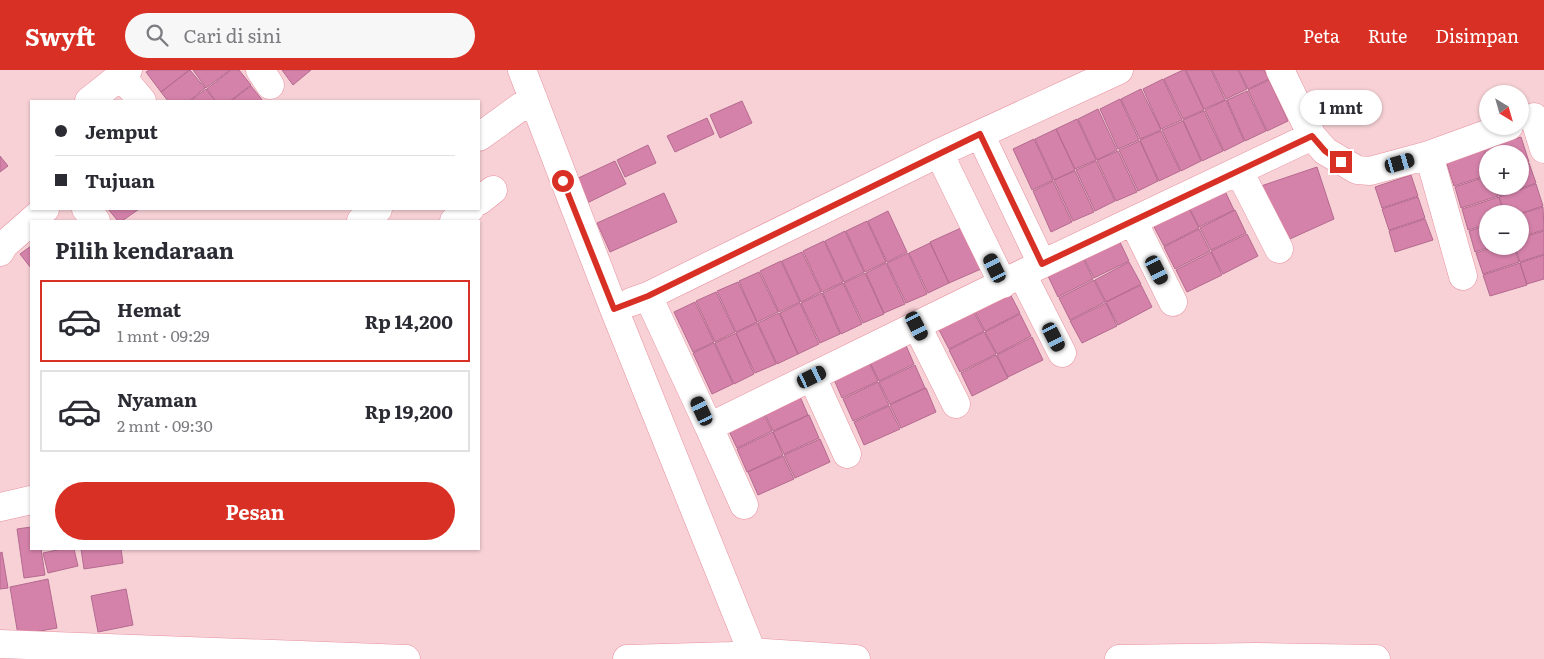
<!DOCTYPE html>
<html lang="id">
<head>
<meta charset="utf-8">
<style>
	:root { --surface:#fff; --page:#f7f7f7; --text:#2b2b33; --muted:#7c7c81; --line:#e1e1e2; --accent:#d93025 }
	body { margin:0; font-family:Literata,serif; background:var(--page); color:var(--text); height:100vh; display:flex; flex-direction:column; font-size:19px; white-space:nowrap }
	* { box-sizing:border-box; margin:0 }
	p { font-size:16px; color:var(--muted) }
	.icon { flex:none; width:28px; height:28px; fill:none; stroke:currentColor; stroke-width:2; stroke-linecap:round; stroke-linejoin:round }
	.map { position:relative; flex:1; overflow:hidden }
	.panel { position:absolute; left:30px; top:150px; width:450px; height:330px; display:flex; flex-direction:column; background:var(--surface); border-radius:0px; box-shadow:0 1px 4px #0004 }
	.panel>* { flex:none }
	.hud { position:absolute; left:30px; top:30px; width:450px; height:110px; border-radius:0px; box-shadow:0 1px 4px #0004; display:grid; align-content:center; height:110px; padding:0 25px; background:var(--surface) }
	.needle { width:32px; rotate:143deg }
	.fabs { position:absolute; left:1479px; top:15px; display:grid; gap:10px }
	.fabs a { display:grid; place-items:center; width:50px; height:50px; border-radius:50%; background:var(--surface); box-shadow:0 1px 4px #0004; font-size:25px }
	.end { position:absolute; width:22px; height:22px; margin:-11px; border:6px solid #d93025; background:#fff; box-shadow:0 0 0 2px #fff }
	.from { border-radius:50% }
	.bubble { position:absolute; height:35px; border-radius:18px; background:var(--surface); box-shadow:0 1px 4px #0004; font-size:16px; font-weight:700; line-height:35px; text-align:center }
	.car { position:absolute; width:15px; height:30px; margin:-15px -8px; border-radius:6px; box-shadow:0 0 4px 1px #0007; background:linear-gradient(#222 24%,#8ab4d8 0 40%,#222 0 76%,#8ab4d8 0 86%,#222 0) }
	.hud b { display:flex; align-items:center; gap:18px; height:48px; font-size:19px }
	.hud b+b { border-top:1px solid var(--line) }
	.hud i { width:12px; height:12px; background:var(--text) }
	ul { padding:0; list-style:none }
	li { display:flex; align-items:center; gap:15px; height:82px; margin:0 10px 8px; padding:0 15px; border:2px solid var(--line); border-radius:0px }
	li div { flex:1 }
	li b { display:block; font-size:19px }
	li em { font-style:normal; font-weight:700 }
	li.on { border-color:var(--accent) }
	li>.icon { width:45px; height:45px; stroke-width:1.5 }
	h2 { padding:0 25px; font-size:22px; line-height:60px }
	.action { display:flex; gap:10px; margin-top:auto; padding:10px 25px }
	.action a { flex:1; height:58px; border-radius:30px; background:var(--accent); color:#fff; font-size:20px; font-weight:700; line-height:58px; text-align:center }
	header { display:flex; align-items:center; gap:30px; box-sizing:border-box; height:70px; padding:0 25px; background:var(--accent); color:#fff }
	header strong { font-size:24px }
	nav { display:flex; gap:28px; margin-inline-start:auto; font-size:18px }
	.search { width:350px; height:45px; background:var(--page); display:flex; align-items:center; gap:12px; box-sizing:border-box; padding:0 18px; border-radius:28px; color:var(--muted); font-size:19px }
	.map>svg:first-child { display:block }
</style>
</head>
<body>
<header>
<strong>Swyft</strong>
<div class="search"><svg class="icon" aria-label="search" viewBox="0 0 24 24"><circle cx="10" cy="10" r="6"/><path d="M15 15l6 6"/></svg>Cari di sini</div>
<nav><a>Peta</a><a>Rute</a><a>Disimpan</a></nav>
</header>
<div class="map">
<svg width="1544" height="589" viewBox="0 0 1544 589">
	<rect width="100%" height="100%" fill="#f7d1d6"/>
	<path fill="#d482aa" stroke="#b56a8f" d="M149,0H189L161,22L146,2Z
		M190,0L205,18L189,31H168L161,22Z
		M193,0H230L206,18Z
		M231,0H239L251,15L230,31H216L207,19Z
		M282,0H311L293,15Z
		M1183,0H1185L1204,40L1183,49L1164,9Z
		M1186,0H1211L1225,30L1204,39Z
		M1212,0H1238L1247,19L1226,29Z
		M1239,0H1264L1269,9L1248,19Z
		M1163,9L1182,50L1161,59L1143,19Z
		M1269,10L1288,51L1267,61L1248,20Z
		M251,16L263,31H231Z
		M206,19L215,31H190Z
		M1141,19L1161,60L1140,69L1121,29Z
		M1247,21L1266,61L1245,71L1227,30Z
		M1120,29L1139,70L1118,79L1100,39Z
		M1226,30L1244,71L1224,81L1205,40Z
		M742,31L752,53L720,68L710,45Z
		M1098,39L1117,80L1097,90L1078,49Z
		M1204,41L1223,81L1202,91L1183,50Z
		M707,48L714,64L675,82L667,66Z
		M1077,49L1096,90L1075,99L1056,59Z
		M1183,51L1201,91L1181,101L1162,60Z
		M1056,59L1075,100L1054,110L1035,69Z
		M1161,61L1180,101L1159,111L1140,70Z
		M1521,67L1529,92L1520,94V84H1488V90L1484,78Z
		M1034,69L1053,110L1032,120L1013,79Z
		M1140,71L1158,111L1138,121L1119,80Z
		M648,75L656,93L625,107L617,90Z
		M1483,79L1488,93V105L1454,116L1446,91Z
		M1118,81L1137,122L1116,131L1097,90Z
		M0,86L8,96L0,102Z
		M615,91L626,114L585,134L574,110Z
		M1096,91L1115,131L1095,141L1076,100Z
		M1529,93L1536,113L1499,126L1496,116H1520V95Z
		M1317,97L1334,149L1281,173L1261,116Z
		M1075,101L1094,142L1073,151L1054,110Z
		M1411,105L1418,126L1382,138L1375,117Z
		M1488,106V116H1495L1498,126L1461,138L1455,117Z
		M1053,111L1072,152L1051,162L1033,121Z
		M1536,114L1543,136L1518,144H1505L1499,127Z
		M1223,117L1234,140L1199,157L1188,135Z
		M664,123L677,152L610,182L597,153Z
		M1418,127L1425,148L1389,160L1382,139Z
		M1499,127L1504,144H1488V154L1468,160L1462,139Z
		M1187,135L1199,158L1164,176L1152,153Z
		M1543,137L1544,160L1520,167V144Z
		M108,139H139L122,151H118Z
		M1235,140L1246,163L1211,180L1200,158Z
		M888,141L907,182L887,192L868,151Z
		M1425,149L1433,170L1395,182L1389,161Z
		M867,151L886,192L865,202L846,161Z
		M1488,155V176H1492L1475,182L1469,161Z
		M961,158L981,199L949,213L930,172Z
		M1199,159L1210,181L1175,199L1164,177Z
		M845,161L864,202L844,212L825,171Z
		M1544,161V184L1520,192L1515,176H1520V168Z
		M1247,164L1258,186L1223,204L1211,181Z
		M1118,168L1129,191L1094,208L1083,186Z
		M824,171L843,212L822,222L803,181Z
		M930,173L949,213L928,223L909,183Z
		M31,176V198L20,184Z
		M1496,176H1514L1519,192L1483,204L1476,183Z
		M802,182L821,222L801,232L782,191Z
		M1211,182L1222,205L1187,222L1176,200Z
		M908,183L927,224L906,233L887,193Z
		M1544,185V209L1527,214L1520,193Z
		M1082,186L1093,209L1058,227L1047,204Z
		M781,191L800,232L779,242L760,201Z
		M1129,192L1141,214L1106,232L1095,210Z
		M886,193L905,234L884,243L866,203Z
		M1520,193L1527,215L1490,226L1483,205Z
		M759,202L778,242L757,252L739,211Z
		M865,203L884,244L863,253L844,213Z
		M1094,210L1105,232L1070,250L1059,228Z
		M738,212L757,252L736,262L717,221Z
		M843,213L862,254L841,264L823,223Z
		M1141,215L1152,237L1118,255L1106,232Z
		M1008,220L1020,243L985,261L973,238Z
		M716,222L735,262L715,272L696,231Z
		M822,223L840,264L820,273L801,233Z
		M695,232L714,272L693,282L674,242Z
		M800,233L819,274L798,284L780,243Z
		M1106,233L1117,256L1082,273L1070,251Z
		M972,239L984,261L949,279L937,256Z
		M779,243L798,284L777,294L758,253Z
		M1020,244L1031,266L997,284L985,262Z
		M757,253L776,294L755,303L736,263Z
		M984,262L996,284L960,302L949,280Z
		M736,263L754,304L734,314L715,273Z
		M1032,267L1043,290L1008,307L997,285Z
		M904,271L914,294L879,311L868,288Z
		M714,273L733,314L712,324L693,283Z
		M996,285L1008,308L972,326L961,303Z
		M867,288L878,311L842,328L832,305Z
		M915,295L925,318L890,334L879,312Z
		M878,312L889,335L853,351L843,329Z
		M926,318L936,342L901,358L890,335Z
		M798,322L808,345L773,361L762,338Z
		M889,336L900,359L864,375L854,352Z
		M761,339L772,361L737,378L726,355Z
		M809,345L819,368L784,384L773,362Z
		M773,362L783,385L747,402L737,379Z
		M820,369L830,392L795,408L784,385Z
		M783,386L794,409L758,425L748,402Z
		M31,457V479H41L45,505L24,508L17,459Z
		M62,479H74L78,496L48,503L43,483Z
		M81,479H121L123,493L84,499Z
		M2,482L8,518L0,519V483Z
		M48,509L57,558L18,565L10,517Z
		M126,519L133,555L98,562L91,526Z"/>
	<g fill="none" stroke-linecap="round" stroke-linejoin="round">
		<defs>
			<path id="minor" d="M260,0L270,15
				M522,0L614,239L752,582
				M1280,0L1312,66L1325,81L1357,100L1370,101L1429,85L1509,56
				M121,6L142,31
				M89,31L128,0
				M1534,47L1544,79
				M980,64L1042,194
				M479,67L533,28
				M939,83L1003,214
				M1429,85L1463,206
				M1239,101L1279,179
				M479,131L493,120
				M86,139L96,151
				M361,151L378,139
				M454,151L470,139
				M1133,151L1173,232
				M0,182L4,175L45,139
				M1022,204L1062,283
				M648,226L709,357L1042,194L1312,66
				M631,232L648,226L939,83L1119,0
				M917,256L956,334
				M812,307L847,384
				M709,357L744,435
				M0,437L31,430
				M0,574L406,589
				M627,589L732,586L752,582L856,589
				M1119,589L1256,587L1376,589"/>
		</defs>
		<use href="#minor" stroke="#e8919f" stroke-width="29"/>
		<use href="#minor" stroke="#fff" stroke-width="28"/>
	</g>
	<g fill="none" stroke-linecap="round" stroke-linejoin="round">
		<path stroke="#d93025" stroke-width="6" d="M563,111L614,239L648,226L980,64L1042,194L1312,66L1325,81L1341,92"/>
	</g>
</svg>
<div class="fabs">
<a><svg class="needle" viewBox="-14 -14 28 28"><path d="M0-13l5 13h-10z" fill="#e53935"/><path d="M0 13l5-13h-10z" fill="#7c7c81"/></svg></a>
<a>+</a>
<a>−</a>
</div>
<i class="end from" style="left:563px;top:111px"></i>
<i class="end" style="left:1341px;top:92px"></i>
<div class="bubble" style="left:1300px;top:20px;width:82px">1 mnt</div>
<i class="car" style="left:1400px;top:93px;rotate:74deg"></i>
<i class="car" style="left:995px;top:198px;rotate:334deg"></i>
<i class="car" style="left:1157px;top:200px;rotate:153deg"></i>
<i class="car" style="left:917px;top:256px;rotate:153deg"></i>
<i class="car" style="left:1054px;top:267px;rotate:153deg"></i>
<i class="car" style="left:812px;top:307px;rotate:64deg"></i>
<i class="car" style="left:702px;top:341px;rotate:335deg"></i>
<div class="hud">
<b><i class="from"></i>Jemput</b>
<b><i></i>Tujuan</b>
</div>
<section class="panel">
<h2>Pilih kendaraan</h2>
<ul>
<li class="on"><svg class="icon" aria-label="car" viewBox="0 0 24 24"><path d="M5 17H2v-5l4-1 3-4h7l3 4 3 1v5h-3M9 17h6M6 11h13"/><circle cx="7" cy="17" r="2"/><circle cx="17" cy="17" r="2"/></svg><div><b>Hemat</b><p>1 mnt · 09:29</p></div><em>Rp 14,200</em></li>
<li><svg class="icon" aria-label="car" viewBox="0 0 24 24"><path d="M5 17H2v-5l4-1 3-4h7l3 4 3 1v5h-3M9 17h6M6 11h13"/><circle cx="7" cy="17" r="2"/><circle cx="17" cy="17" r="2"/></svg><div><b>Nyaman</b><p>2 mnt · 09:30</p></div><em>Rp 19,200</em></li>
</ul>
<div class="action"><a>Pesan</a></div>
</section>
</div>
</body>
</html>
